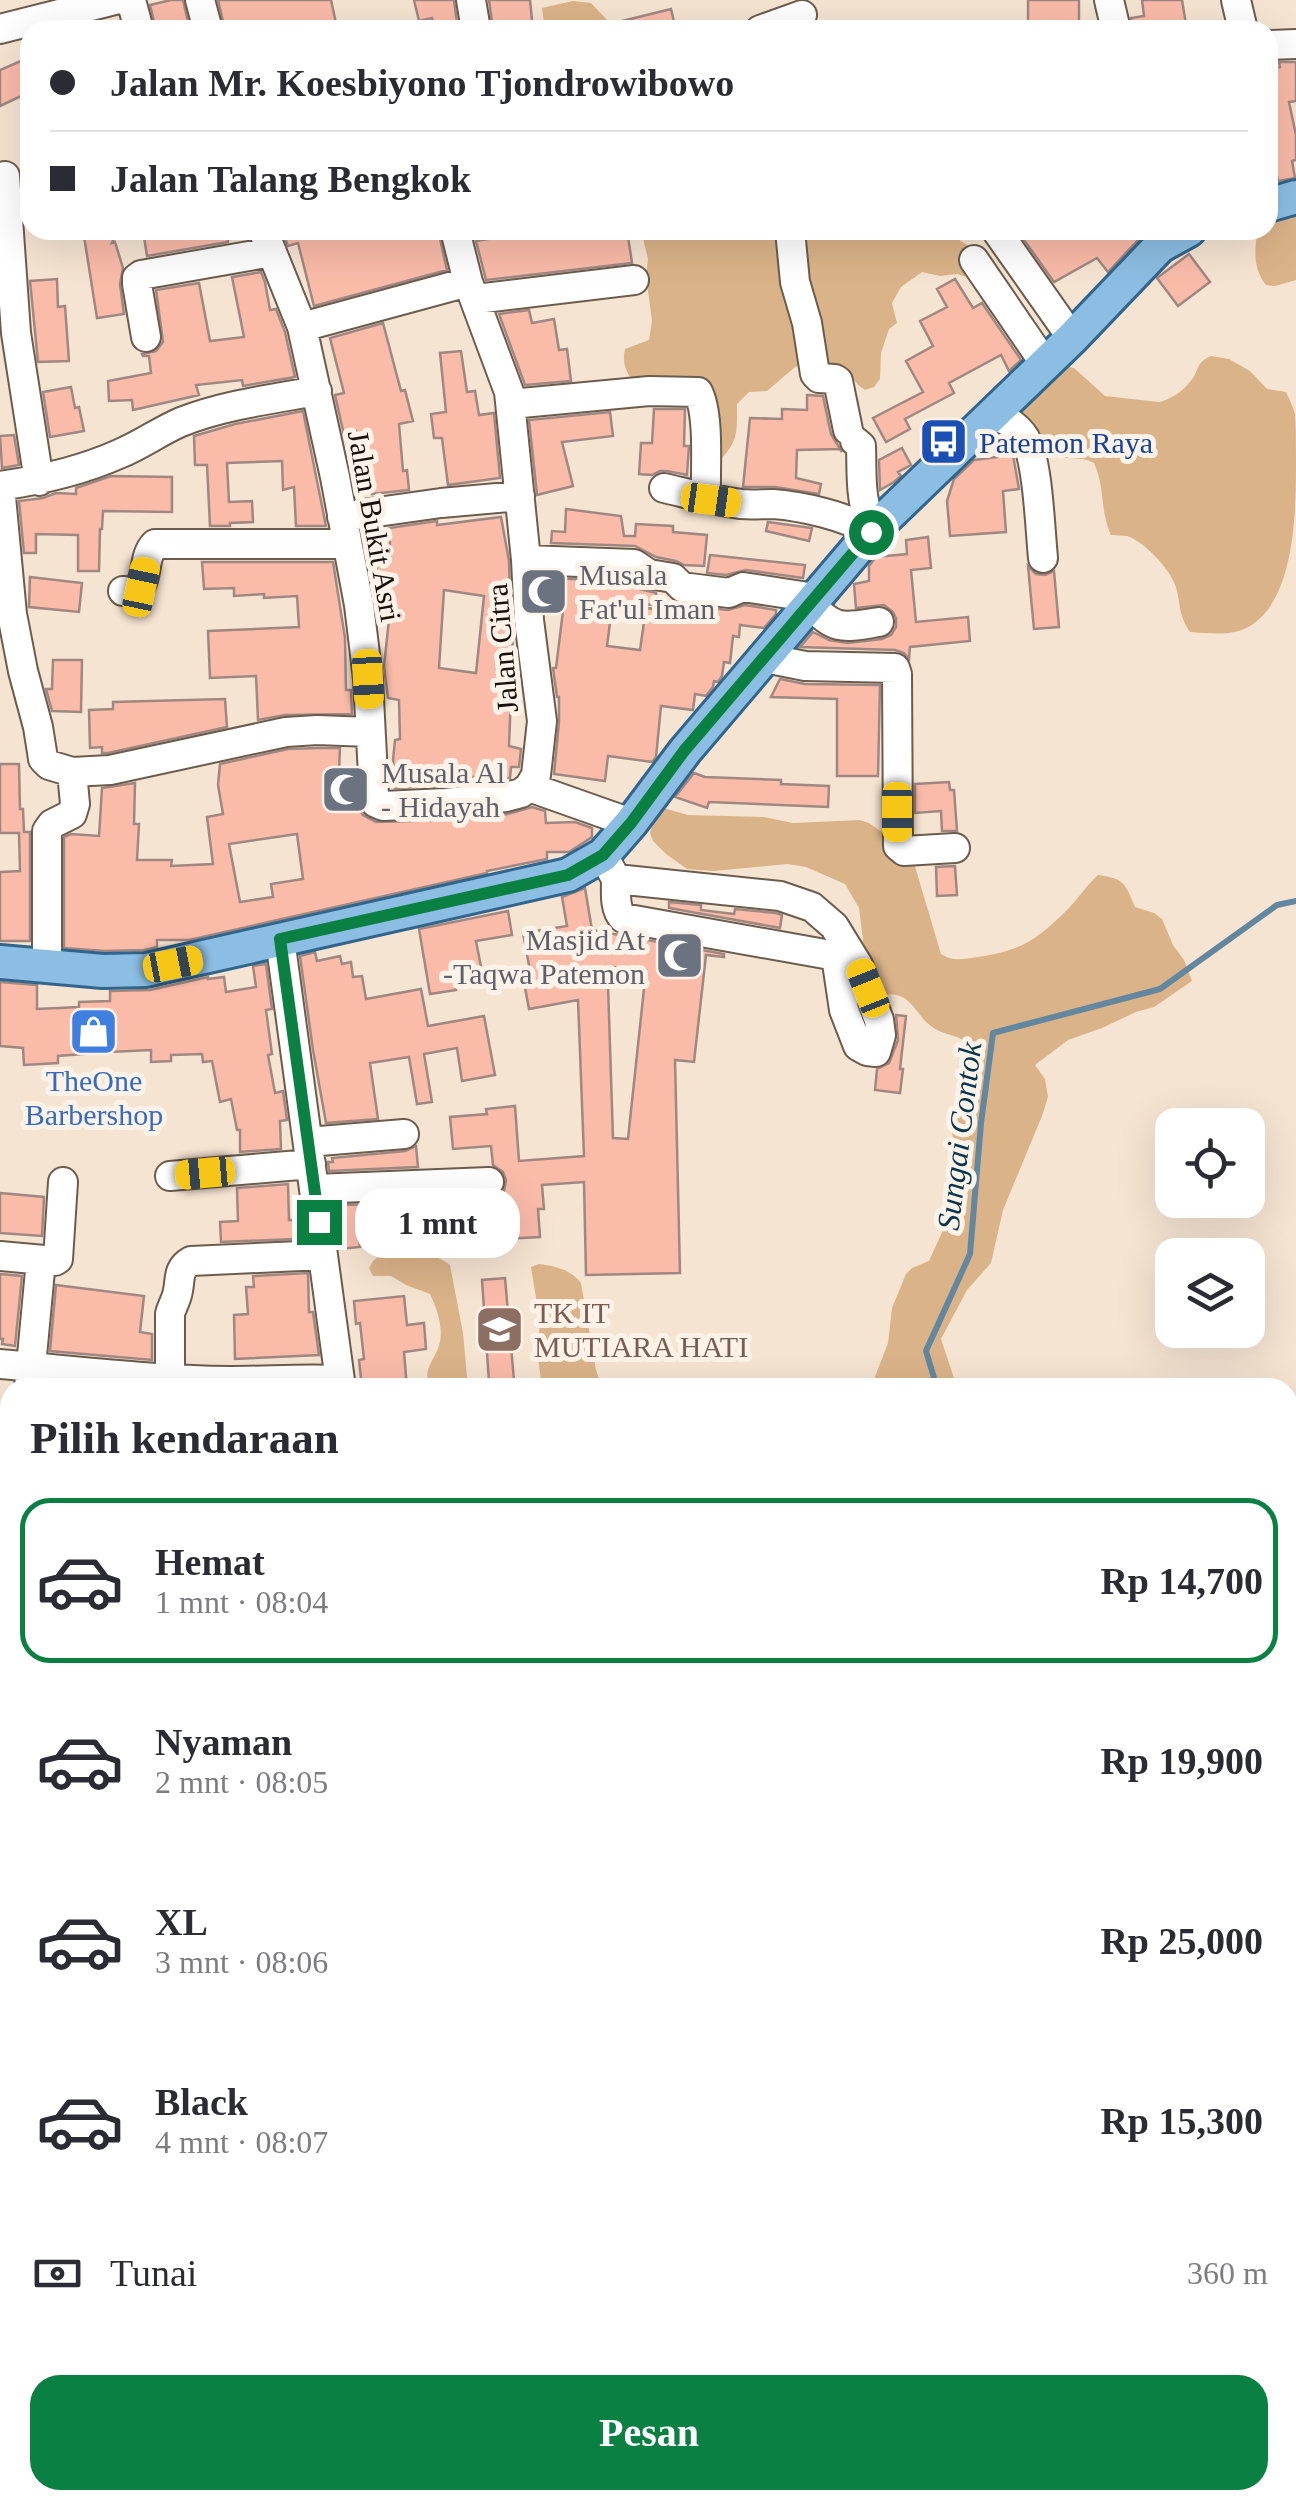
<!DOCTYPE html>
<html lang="id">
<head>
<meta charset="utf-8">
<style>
	:root { --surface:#fff; --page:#f2f2f3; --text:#2b2b33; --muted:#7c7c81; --line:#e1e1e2; --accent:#0b8043 }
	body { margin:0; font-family:"Times New Roman",serif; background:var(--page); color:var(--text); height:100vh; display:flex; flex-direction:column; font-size:38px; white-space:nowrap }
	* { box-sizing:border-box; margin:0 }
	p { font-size:32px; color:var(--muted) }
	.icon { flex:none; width:55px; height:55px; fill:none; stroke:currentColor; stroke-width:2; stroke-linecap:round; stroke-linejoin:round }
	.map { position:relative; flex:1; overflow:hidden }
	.panel { position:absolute; left:0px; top:1378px; width:1298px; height:1132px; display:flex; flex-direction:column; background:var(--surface); border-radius:30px 30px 0 0; box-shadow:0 10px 40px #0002 }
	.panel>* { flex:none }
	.hud { position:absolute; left:20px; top:20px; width:1258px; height:220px; border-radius:30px; box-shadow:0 10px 40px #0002; display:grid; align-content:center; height:220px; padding:0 30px; background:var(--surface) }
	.tools { position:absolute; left:1155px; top:1108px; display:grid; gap:20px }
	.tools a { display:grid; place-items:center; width:110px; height:110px; border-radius:20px; background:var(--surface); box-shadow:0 10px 40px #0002; font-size:50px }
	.end { position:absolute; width:45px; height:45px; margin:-22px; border:12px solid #0b8043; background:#fff; box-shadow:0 0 0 5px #fff }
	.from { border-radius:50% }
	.bubble { position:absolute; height:70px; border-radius:30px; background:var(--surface); box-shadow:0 10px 40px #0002; font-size:32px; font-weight:600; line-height:70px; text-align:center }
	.car { position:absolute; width:30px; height:60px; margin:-30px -15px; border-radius:12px; box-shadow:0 0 8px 2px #0007; background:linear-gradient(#f5c518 24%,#345 0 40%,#f5c518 0 76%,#345 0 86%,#f5c518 0) }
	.hud b { display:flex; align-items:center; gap:35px; height:95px; font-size:38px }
	.hud b+b { border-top:2px solid var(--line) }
	.hud i { width:25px; height:25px; background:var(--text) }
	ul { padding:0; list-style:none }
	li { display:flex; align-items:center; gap:30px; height:165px; margin:0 20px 15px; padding:0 10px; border:5px solid transparent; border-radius:30px }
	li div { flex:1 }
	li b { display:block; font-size:38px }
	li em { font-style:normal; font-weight:600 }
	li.on { border-color:var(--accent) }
	li>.icon { width:90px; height:90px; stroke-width:1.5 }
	h2 { padding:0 30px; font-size:45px; line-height:120px }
	.pay { display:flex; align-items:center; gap:25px; height:110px; padding:0 30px; font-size:38px }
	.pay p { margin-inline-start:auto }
	.cta { display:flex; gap:20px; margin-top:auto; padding:20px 30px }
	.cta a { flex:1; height:115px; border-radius:30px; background:var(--accent); color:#fff; font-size:40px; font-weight:600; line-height:115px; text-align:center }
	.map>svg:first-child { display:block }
</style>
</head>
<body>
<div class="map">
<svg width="1296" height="2508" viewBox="0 0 1296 2508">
	<rect width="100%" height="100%" fill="#f6e4d2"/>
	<path fill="#dbb389" d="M573,1L591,3L609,22L613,30H545L542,8Z
		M1296,211V280L1275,286L1266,285C1253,269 1254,249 1258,230H1268V221Z
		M641,230H948L951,235L974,249L975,279L957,274L940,276L922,272L901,287L892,303L897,323L889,329L881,353L880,379L874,387L865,390L858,385L846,369L820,360L802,363L794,368L767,391L749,392L737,404C737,428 739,440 722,458L713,455L702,418L675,381L657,377L634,382C625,372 622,361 625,349L649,340L652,321L646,276L648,259Z
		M1211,356L1229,359L1250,371L1267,389L1286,392C1289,399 1293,406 1295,414C1296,427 1296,446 1296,460C1296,509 1296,598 1250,626C1232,637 1210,633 1190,632C1178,613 1181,606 1176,587C1170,569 1145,542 1127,536C1124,536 1113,535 1111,535C1100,512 1105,486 1094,463C1085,458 1079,459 1069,458C1038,454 1025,441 1020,410L1065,366L1074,368L1105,396L1159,402C1169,400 1182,392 1189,383C1200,372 1194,363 1211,356Z
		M663,808L688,815L764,817L793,823L860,820L869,823L911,853L941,954C953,962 964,959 978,957C1020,951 1037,940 1067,910C1078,899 1086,886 1098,875C1125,879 1125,883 1135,907L1154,913L1162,919L1173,945L1184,960L1192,981L1154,1007L1136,1012L1102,1028L1068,1040L1035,1065L1045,1079L1048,1097L1042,1116L1003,1210L991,1263L967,1290L941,1339L957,1387H871L888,1343L892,1308L906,1274L912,1268L929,1261L953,1208L964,1193L966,1184L965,1166L952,1134L966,1085L972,1049C962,1033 944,1037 931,1026C922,1020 917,1009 909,1002C891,985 867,1001 849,1006L865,956L859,908L845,884L806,867L788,864L714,871L687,869L666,854L653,841L650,833L653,823Z
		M399,1214C404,1224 406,1237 413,1245C423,1256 439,1255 450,1265L463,1333L468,1387H431C420,1370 436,1360 440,1342C443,1326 437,1309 430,1294L406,1285L391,1276H373L369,1268L373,1261L387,1249Z
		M539,1264C556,1266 571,1270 581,1283L596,1370L602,1387H542L537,1351L540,1322L531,1267Z
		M0,1572L10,1573V2311H0Z
		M288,2500H357L372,2508H290Z
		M398,2500H545L534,2504L531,2508H388Z
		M668,2500H1056L1048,2506L1034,2508H679Z"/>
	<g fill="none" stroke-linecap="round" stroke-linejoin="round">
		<path stroke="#62879f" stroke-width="6" d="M937,1388L926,1351L970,1254L981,1123L993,1033L1160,989L1277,905L1296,901
			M1288,1471L1296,1477
			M0,2288L10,2286
			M406,2500L407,2508
			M688,2500L694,2508
			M494,2508L508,2500"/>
	</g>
	<path fill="#fabba9" stroke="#a08882" stroke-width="2.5" fill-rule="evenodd" d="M171,0H183L190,30H156L150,5Z
		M218,0H331L336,23L306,29L305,24L276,30H225Z
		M414,0H454L458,30H435L432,18L419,21Z
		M489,0H530L533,30H493Z
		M1028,0H1079V30H1028Z
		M1142,0H1182L1187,30H1133L1131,18L1144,16Z
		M671,9L676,30H611L610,24Z
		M30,57V92L0,106V70Z
		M1279,62H1296V101L1289,102L1296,135V160L1292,161L1295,178L1278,181L1276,171L1268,172V70L1280,67Z
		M83,230H118L112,243L115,242L123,268L120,284L124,314L97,318Z
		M179,230H227L228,242L147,256L144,237Z
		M282,230H339L341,238L379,232L380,237L438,230L447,270L314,306L298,243L288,246Z
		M493,230H627L632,263L486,280L476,241L494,238Z
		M1017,230H1132L1139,239L1108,272L1097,258L1054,282Z
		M1189,254L1210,282L1178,306L1157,278Z
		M261,272L265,282L270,310L276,309L285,332L295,377L243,386L242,380L196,385L199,395L133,410L132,400L109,401L108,381L151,373L149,356H143L142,354L156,351L163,342L156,290L199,283L210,341L244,337L232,277Z
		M57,279L58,307L65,306L69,361L38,362L30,281Z
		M955,279L973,308L982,303L1021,360L1009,371L1001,355L949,383L954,393L905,419L910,429L886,442L873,418L923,392L906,361L933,346L920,321L947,307L937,289Z
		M529,310L532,323L554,319L559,350L567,349L571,381L525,385L499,314Z
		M383,323L401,391L405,390L413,421L399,424L403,471L407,470L409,490L372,494L366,445L360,446L356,431L344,435L335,395L344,393L330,338Z
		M461,351L467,392L475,391L479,415L494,413L500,478L448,485L442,438H434L431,414L446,412L440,353Z
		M71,387L75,408L79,407L84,431L50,437L43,392Z
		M807,395L823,396L831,434L842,452L840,449L797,450L796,478L821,484L819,494L775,487H743L750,418L782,419V409L807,410Z
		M654,409H685L684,446H689L687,475L667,471H660L652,475L639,474L641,443H652Z
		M303,411L326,526H296L294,487L283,490L282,461L227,463L229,502L252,501L253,522L230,523V526H210L207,465H195L194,436L235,424Z
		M610,412L613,436L562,442L573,486L537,495L529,420Z
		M14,435L19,465L2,468L0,436Z
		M902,448L911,465L898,472L901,476L894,482L880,490L879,460Z
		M1013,455L1019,489L1003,491L1006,532L950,536L947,501L954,479L974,460Z
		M111,476L172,477V512L103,511L102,529H100L99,571H78V535L36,534V553H24L19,501L43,498L56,493L76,494V488Z
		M566,509L621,516L624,536H635L636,524L673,526V532L707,535L704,566L684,565L676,561L656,557L635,546L551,543L552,531L565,532Z
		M501,517L509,561L511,637L513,638L509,695H511L509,746L521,749L519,767H511L510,778L503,780L484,782V777H437V786L395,788L393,760L395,740L400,739L399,700L388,698L384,666L389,620L378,618L374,592L378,559L391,560L389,528L437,521V525ZM444,590L484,596L476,673L439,668Z
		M768,522L812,528L809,541L766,531Z
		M928,537L931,568L911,570L916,622L968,617L970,641L910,647L909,659L904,653L895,650L800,647L813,632L829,640L848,643L882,639L891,635L896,627V618L893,612L884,605L856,608L854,584L869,581V566L876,557L907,554L906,540Z
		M710,555L805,565L803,578L746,570L726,575L707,573Z
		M202,562H333L345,638L346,690H351L352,714L285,715L258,720L256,676L210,678L208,631L299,627L297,596L264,598V594L234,596V588L204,589Z
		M1028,566L1036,574L1045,575L1054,571L1059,627L1034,629Z
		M30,577L82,583L79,612L29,607Z
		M544,578L628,581L640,589L656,593L657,604L612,607L607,646L640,650L646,608L689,613L690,606L728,610L745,605L776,610V614L764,628L740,625L739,637L733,636L730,663L724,662L722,676L718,682L714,681L713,687L706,696L695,694L693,710L661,706L656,757L652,762L608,756L605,781L554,774L559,722V697H557L553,668H556L563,611L546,608Z
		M53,660H82L81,712L52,711L46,689H52Z
		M780,679L805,684L880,685L878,776H837V699L771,697Z
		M225,699L227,727L108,753H102V747L90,748L89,710L113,709V702Z
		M317,748H340L339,771L355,774L359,808L363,815L376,822L448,820L508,814L532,807L545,811L546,823L575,822L592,828V837L569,852H547V859L487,871V873L189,940H157V947L144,950L104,951L64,948V837L71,834L99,836L102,788L135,783L134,824H139L137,860H172L171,866L213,864L207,817L223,814L218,785L220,764L288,749ZM297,834L303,879L271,884L273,897L240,902L229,844Z
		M0,764H19L20,809H23L24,832H30V941H0V872L20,871L19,833H0Z
		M694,773L705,777L781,780V784L829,786L828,807L709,802L707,808L675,797Z
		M949,782L950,790H954L957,831H942L941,811L915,813V784Z
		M955,866L957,895L937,896L936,867Z
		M585,888L592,930L724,954V957L706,955L694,1062L675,1060L680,1273L586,1275L584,1182L542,1185L544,1209H538L540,1237L505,1239L503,1212L494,1213L493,1199L504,1191L506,1180L503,1172L493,1165L491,1146L453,1149L450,1117L487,1114L486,1109L515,1106L519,1161L584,1156L578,1000L529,1009L523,977L531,976L523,933L567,926L562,897ZM613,967L646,970L628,1139L613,1138L608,985H611Z
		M669,902L701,905V910L734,914L735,909L776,913L782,915L780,928L669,908Z
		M508,911L512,935L476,941L483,977L454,983L456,990L430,994L419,929Z
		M315,952L317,961L340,956L342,964L351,962L353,977L362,976L366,999L421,989L428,1026L484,1016L495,1075L462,1081L457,1048L424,1054L432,1102L417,1104L409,1057L370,1063L378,1119L326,1123L313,1050L300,956Z
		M266,964L272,1009L266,1010L272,1054L268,1055L275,1093L283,1091L287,1120L280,1121L281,1149L240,1152V1130H237L231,1099L220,1102L212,1061L203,1062L202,1054L171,1055V1061L151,1062V1050L109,1052L58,1056V1063L24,1065L23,1048L0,1046V982L37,985V1009L79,1007V1002L110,1001V991L150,990L208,977V979L224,977L226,992L256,987L253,966Z
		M896,1015L906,1016L900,1069H903L900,1093L875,1090L877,1069L889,1063L898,1040Z
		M416,1146L418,1167L329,1171L328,1162H333L332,1158L405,1151Z
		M288,1184L289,1220H293L294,1239L221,1242L220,1222L238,1221L237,1188Z
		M0,1193L44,1197L42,1236L0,1233Z
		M377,1204L380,1234L359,1236L360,1247L340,1249L335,1212L341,1211V1205Z
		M308,1273L309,1312H313L319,1355L235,1359L234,1315L248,1314L246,1287H254L253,1276Z
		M0,1274L22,1276L15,1346L2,1344L3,1339H0Z
		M505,1278L514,1380L489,1382L482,1280Z
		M56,1285L144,1296L140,1332L152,1334V1360L50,1351Z
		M404,1296L407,1325L424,1323L426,1349L404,1352L407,1388H362L359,1360L364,1359L360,1323L356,1324L354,1301Z"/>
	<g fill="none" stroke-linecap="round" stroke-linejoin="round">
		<defs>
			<path id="minor" d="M131,0L139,30
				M200,0L208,30
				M471,0L476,30
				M1109,0L1116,30
				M1236,0L1243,30
				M0,29L115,0
				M760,30L802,15
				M1268,45L1296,44
				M0,177L5,176L16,333L39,481
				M263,230L302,327L335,477L359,605L368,679L374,795L376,803L383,806L446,803L506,797L521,793L529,787L536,775L542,721L529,620L526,560L509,392L468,282L455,230
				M790,230L795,282L807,323L815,374L819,378L835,379L838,381L848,430
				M996,230L1072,338
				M974,260L1045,364
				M476,299L634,280
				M302,327L468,282
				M146,337L137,284V278L141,275L272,252
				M511,404L649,391L698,392C710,415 705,471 706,498
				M993,415C1006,419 1017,425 1025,438C1038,461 1040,528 1043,558
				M855,441L861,446C862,475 859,503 874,529
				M0,486L12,614L23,671L38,727L42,752L43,759L49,765L72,772L75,804L72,814L52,824L47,831V966
				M0,486C41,480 81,471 119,454C141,445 160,431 181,422C224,405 272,399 317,391
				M664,488C690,494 715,501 741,504C752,505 762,504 773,504C801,506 847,516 871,532
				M342,517L441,503L520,496
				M526,560L634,564L649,574L673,578L682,587L729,593L743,587L815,598
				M123,591L136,592C149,580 142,557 155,544H347
				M811,604C834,632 846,627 879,622
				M765,658L805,666L895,668L897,674L898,846L904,851L955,848
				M72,772L110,770L286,732L317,730L370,732
				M529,787L631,823
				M603,855L616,879L780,896L812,907L834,926L858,965L879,1020L881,1035L876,1052L867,1051L858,1046L844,1010L836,956L623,918C614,909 616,891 616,879
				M280,939L341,1388
				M308,1142L404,1134
				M170,1176L311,1164
				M314,1189L489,1182
				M0,1256L55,1261L58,1259L63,1182
				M0,1364C77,1371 154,1380 231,1381C268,1381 303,1378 340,1380
				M170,1378V1314C171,1309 174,1304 176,1298C182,1283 175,1270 191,1261L323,1255
				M29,1388L41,1260
				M8,1584L10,1566
				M1288,1930L1296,1928
				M1288,2413H1296
				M211,2500V2508
				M61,2508L62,2500
				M1292,2508L1296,2507"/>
			<path id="major" d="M1268,205L1296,197
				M0,962L103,971L146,970L568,875L603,855L631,823L685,751L874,529L1072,338L1160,246L1189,230"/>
		</defs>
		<use href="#minor" stroke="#6c5c4d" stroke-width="32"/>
		<use href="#major" stroke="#31658c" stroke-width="38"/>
		<use href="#minor" stroke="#fff" stroke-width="28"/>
		<use href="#major" stroke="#8cbee3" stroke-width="32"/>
	</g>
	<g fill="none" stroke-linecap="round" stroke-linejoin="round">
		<path stroke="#0b8043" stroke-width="12" d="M319,1222L280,939L568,875L603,855L631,823L684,751L871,532"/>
	</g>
	<defs>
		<symbol id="bus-square" viewBox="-11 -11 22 22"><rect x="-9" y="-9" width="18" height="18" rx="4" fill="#1a4fb4" stroke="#fdf2e8"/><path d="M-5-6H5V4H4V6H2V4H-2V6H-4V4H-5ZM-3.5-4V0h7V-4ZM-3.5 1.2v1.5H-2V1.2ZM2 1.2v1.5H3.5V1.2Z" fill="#fff"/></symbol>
		<symbol id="mosque-square" viewBox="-11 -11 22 22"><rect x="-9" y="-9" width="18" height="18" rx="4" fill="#6b7280" stroke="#fdf2e8"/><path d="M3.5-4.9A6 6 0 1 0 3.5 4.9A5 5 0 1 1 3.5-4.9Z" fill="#fff"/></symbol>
		<symbol id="shop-square" viewBox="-11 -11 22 22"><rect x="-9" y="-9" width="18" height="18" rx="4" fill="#3f7fe0" stroke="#fdf2e8"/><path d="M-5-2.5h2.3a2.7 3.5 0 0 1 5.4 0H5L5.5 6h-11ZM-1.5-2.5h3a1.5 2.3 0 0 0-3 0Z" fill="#fff"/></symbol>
		<symbol id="school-square" viewBox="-11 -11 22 22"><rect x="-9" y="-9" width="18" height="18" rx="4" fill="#8d6e63" stroke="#fdf2e8"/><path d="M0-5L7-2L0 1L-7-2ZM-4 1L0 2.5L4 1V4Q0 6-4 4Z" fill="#fff"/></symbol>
	</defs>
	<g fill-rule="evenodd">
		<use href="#bus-square" x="916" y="414" width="55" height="55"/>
		<use href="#mosque-square" x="516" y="564" width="55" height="55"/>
		<use href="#mosque-square" x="318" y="762" width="55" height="55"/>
		<use href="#mosque-square" x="652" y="928" width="55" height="55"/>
		<use href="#shop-square" x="66" y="1004" width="55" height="55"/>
		<use href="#school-square" x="472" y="1302" width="55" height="55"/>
	</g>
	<g text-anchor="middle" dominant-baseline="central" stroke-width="10" stroke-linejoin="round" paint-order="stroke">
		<g font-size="30" fill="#164399" stroke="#fdf2e8" text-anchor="start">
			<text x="979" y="442">Patemon Raya</text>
		</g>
		<g font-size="30" fill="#17110b" stroke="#fdf2e8">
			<text transform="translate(375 526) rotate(80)">Jalan Bukit Asri</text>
			<text transform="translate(502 648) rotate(-95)">Jalan Citra</text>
		</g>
		<g font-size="30" fill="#5b616d" stroke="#fdf2e8" text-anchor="start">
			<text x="579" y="574">Musala<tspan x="579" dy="34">Fat'ul Iman</tspan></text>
			<text x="381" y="772">Musala Al<tspan x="381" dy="34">- Hidayah</tspan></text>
			<text x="645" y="939" text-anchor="end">Masjid At<tspan x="645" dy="34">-Taqwa Patemon</tspan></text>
		</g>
		<g font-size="30" fill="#366cbe" stroke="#fdf2e8">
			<text x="94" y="1080">TheOne<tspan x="94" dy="34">Barbershop</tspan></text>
		</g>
		<g font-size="30" fill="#785e54" stroke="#fdf2e8" text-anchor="start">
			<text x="534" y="1312">TK IT<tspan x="534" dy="34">MUTIARA HATI</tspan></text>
		</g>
		<g font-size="32" font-style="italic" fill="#05364e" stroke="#fdf2e8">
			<text transform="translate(959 1136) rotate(-83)">Sungai Contok</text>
		</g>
	</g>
</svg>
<div class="tools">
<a><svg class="icon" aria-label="locate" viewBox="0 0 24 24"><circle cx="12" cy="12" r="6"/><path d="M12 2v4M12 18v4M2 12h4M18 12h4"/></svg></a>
<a><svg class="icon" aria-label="layers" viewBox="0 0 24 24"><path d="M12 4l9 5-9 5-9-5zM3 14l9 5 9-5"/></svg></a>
</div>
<i class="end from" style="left:871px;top:532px"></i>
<i class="end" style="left:319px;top:1222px"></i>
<div class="bubble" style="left:355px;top:1188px;width:165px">1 mnt</div>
<i class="car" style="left:711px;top:500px;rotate:98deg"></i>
<i class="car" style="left:141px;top:587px;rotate:12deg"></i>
<i class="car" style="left:368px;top:679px;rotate:177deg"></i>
<i class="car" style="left:897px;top:812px;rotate:180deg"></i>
<i class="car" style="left:173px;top:964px;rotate:79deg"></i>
<i class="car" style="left:868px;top:988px;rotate:338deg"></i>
<i class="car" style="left:205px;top:1173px;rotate:265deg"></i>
<div class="hud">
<b><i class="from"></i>Jalan Mr. Koesbiyono Tjondrowibowo</b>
<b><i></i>Jalan Talang Bengkok</b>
</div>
<section class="panel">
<h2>Pilih kendaraan</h2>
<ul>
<li class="on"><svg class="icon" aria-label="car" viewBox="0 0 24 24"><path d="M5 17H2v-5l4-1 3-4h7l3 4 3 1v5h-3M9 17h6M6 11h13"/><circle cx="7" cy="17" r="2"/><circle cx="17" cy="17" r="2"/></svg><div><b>Hemat</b><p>1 mnt · 08:04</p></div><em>Rp 14,700</em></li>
<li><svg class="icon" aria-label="car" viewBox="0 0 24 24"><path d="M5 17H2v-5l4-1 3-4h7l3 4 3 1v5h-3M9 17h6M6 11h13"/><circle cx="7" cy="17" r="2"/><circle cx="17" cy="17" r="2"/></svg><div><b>Nyaman</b><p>2 mnt · 08:05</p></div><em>Rp 19,900</em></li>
<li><svg class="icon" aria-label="car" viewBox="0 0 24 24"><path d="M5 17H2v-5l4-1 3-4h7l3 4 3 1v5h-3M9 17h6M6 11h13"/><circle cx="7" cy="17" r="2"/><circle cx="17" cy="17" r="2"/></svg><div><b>XL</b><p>3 mnt · 08:06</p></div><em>Rp 25,000</em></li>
<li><svg class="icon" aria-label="car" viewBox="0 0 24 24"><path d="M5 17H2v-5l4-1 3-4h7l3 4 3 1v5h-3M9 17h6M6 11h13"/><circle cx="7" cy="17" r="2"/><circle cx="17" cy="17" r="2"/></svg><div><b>Black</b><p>4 mnt · 08:07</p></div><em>Rp 15,300</em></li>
</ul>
<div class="pay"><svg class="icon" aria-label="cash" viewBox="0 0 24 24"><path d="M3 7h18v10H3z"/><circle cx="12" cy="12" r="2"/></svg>Tunai<p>360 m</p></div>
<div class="cta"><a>Pesan</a></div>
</section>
</div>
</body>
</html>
